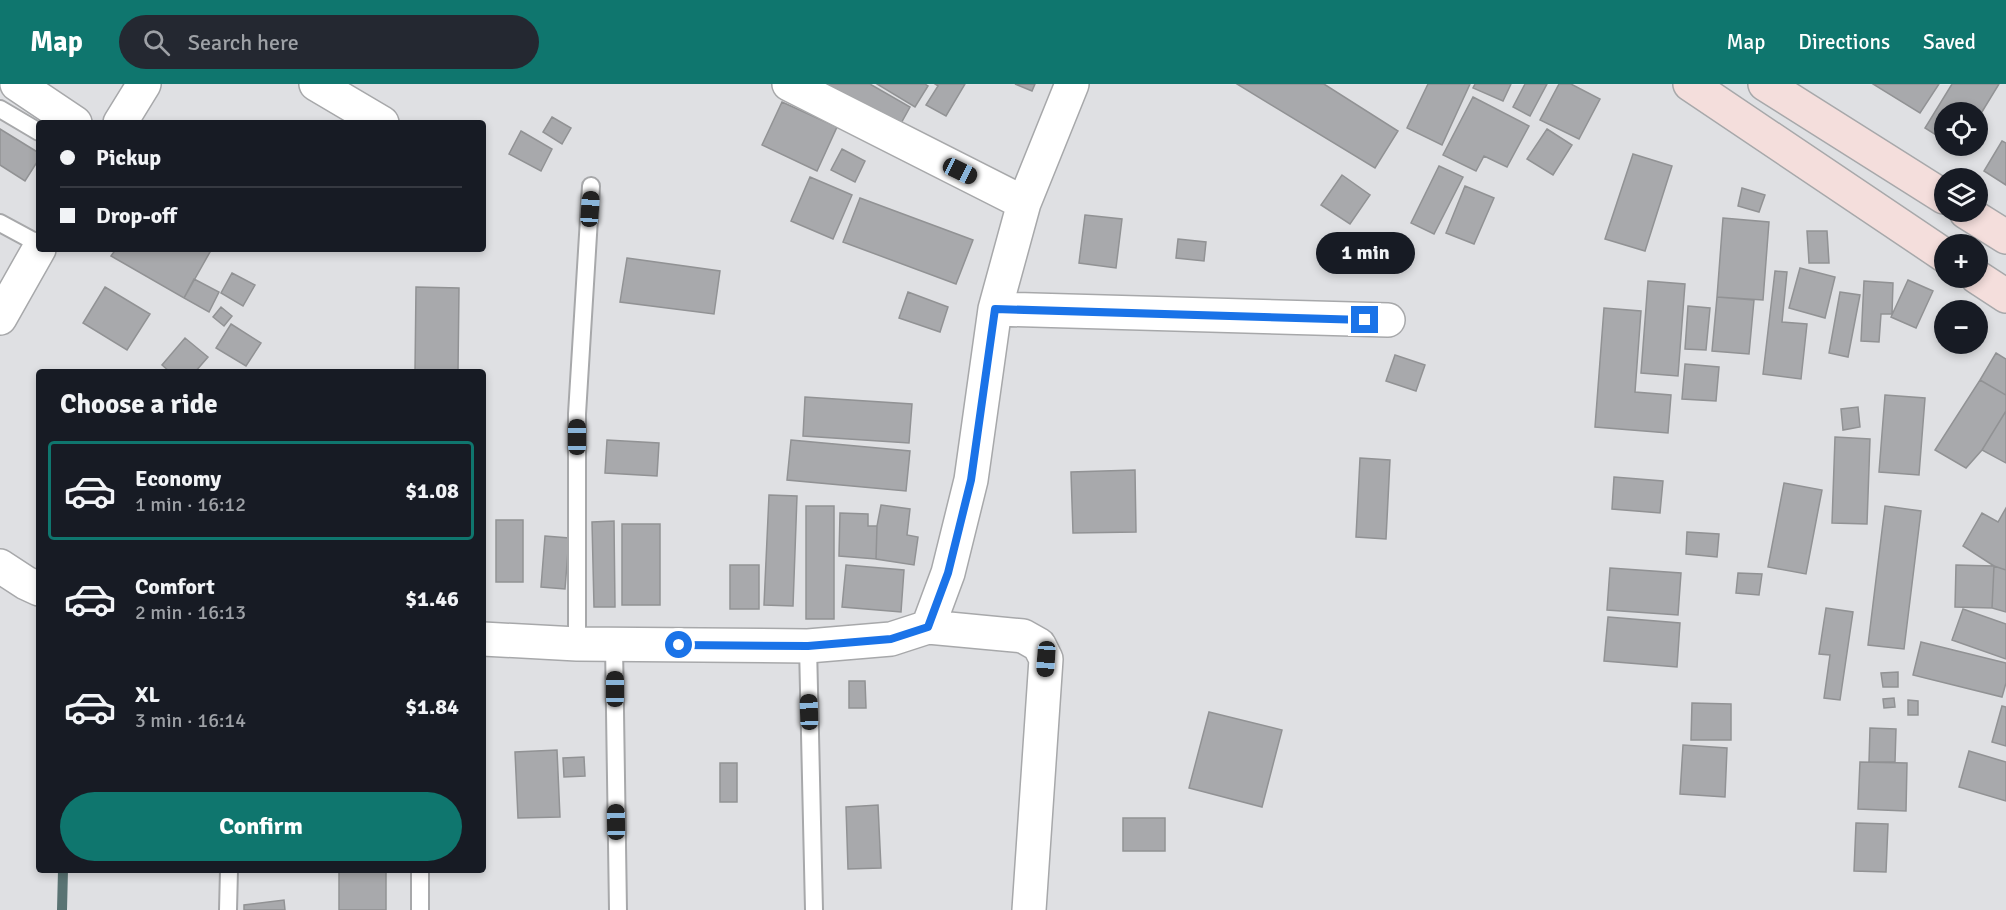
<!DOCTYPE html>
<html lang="en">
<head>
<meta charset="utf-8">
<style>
	:root { --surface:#171b24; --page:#242831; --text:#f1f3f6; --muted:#9ea1a6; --line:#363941; --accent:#0f766e }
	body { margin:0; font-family:Signika,sans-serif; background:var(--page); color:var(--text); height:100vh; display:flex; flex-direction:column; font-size:22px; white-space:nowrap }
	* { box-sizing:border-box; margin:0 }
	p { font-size:20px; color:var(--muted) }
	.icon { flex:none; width:33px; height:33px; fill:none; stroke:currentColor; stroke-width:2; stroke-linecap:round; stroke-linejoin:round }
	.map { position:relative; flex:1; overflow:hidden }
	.panel { position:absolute; left:36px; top:285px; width:450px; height:504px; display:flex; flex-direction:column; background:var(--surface); border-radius:6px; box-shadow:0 3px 9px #0003 }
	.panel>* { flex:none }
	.guide { position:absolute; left:36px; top:36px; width:450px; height:132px; border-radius:6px; box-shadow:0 3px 9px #0003; display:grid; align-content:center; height:132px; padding:0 24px; background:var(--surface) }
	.buttons { position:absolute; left:1934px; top:18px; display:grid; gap:12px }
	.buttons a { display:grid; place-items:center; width:54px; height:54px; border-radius:50%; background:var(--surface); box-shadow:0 3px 9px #0003; font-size:30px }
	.end { position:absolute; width:27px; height:27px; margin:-14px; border:8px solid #1a73e8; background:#fff; box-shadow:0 0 0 3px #fff }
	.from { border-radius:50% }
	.bubble { position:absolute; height:42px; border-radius:21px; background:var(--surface); box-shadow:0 3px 9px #0003; font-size:20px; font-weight:700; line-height:42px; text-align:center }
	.car { position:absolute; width:18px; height:36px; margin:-18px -9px; border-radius:8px; box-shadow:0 0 4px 2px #0007; background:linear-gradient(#222 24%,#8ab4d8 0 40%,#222 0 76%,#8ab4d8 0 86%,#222 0) }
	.guide b { display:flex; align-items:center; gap:21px; height:57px; font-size:22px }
	.guide b+b { border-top:2px solid var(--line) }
	.guide i { width:15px; height:15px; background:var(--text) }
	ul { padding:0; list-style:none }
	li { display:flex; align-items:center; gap:18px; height:99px; margin:0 12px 9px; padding:0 12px; border:3px solid transparent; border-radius:6px }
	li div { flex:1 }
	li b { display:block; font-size:22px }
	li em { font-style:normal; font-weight:700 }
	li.selected { border-color:var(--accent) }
	li>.icon { width:54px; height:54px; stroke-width:1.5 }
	h2 { padding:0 24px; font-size:27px; line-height:72px }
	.cta { display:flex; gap:12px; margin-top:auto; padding:12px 24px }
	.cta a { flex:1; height:69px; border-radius:36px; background:var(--accent); color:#fff; font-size:24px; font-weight:700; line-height:69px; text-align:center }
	header { display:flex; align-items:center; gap:36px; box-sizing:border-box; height:84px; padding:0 30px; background:var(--accent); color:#fff }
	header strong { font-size:28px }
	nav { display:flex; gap:33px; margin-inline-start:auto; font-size:21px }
	.search { width:420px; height:54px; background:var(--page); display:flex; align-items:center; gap:15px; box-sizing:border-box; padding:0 21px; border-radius:33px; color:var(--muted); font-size:22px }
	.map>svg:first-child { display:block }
</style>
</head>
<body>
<header>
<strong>Map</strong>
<div class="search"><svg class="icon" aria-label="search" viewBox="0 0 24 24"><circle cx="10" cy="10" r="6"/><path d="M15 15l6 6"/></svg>Search here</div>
<nav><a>Map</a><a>Directions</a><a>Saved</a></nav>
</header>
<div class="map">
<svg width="2006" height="826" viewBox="0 0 2006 826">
	<rect width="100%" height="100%" fill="#dfe0e3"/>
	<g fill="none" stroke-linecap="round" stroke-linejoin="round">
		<path stroke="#597373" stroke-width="10" d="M62,826L63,786"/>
	</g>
	<path fill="#a8a9ac" stroke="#919294" stroke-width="1.5" d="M804,0H870L910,23L894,52Z
		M877,0H925L928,2L915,23Z
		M935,0H965L946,32L926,21L938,2Z
		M1015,0H1035L1032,7Z
		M1237,0H1324L1398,47L1375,84Z
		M1428,0H1470L1442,61L1407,44Z
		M1475,0H1511L1503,17L1473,4Z
		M1525,0H1547L1530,32L1513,23Z
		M1559,0H1571L1600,15L1579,55L1540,36Z
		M1873,0H1939L1920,29Z
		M1952,0H1999L1977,36V28H1944V56L1925,44Z
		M1473,13L1529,42L1507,83L1484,72L1476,87L1443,71Z
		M782,18L837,43L817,87L762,61Z
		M552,33L571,44L562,60L543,48Z
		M0,45L39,69V75L25,97L0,81Z
		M1547,45L1572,61L1553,91L1527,75Z
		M521,47L552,65L541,87L509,70Z
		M2002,57L2006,59V101L1984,87Z
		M842,65L865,77L855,98L831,86Z
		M1633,70L1672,82L1645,167L1605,155Z
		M1439,82L1463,93L1434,150L1411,139Z
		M1342,91L1370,111L1350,140L1321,121Z
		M810,93L852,111L833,155L791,137Z
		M1465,102L1494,114L1474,160L1446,149Z
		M1742,104L1765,111L1759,128L1738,122Z
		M860,114L973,156L956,200L843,158Z
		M1085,131L1122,135L1116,184L1079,179Z
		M1723,134L1769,138L1763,216L1717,213Z
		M1807,147H1827L1829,179H1809Z
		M1178,155L1206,158L1204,177L1176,174Z
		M116,165H205L210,168L184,214L111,172Z
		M627,174L720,187L714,230L620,218Z
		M1800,184L1835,193L1825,234L1789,224Z
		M1775,187L1787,188L1782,238L1807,240L1801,295L1763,290Z
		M232,189L255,201L243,222L221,209Z
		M194,195L219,208L209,228L184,214Z
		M1908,196L1933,207L1916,244L1891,233Z
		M1648,197L1685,200L1678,292L1641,289Z
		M1864,197L1893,199L1892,230H1881L1879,258L1861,257Z
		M105,203L150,230L127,266L83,239Z
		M416,203L459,204L458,288H415Z
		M908,208L948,223L940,248L899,234Z
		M1840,208L1860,211L1848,273L1829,269Z
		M1717,213L1754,216L1749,270L1712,267Z
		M1688,222L1710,224L1706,266L1685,265Z
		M221,223L232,232L224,242L213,233Z
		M1604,224L1641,227L1635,308L1671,311L1668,349L1595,343Z
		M231,240L261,259L246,282L216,264Z
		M185,254L208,273L195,288H170L162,281Z
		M1996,269L2006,275V311L1980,296Z
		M1395,271L1425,281L1416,307L1386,297Z
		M1685,280L1719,283L1716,317L1682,315Z
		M1980,296L2006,311V327L1982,366L1966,384L1935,366Z
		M1885,311L1925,314L1919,391L1879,388Z
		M805,313L912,320L909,359L803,352Z
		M1858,323L1860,343L1843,346L1841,325Z
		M2006,327V379L1982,366Z
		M1835,353L1870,355L1867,440L1832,439Z
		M607,356L659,359L657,392L605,389Z
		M791,356L910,367L906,407L787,396Z
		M1360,374L1390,376L1386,455L1356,453Z
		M1135,386L1136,448L1073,449L1071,388Z
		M1614,393L1663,397L1660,429L1612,425Z
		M1784,399L1822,406L1806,490L1768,483Z
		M769,411L797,412L793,522L764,521Z
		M881,421L910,425L907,451L918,453L914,481L876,475L877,442Z
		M806,422H834V535H806Z
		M1885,422L1921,427L1904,565L1868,561Z
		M2006,424V486L1994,482L1963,462L1982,429L1998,438Z
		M840,429L868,430V442H877L876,475L839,472Z
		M496,436H523V498H496Z
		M614,437L615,523H594L592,438Z
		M622,440H660V521H622Z
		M1687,448L1719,450L1717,473L1686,470Z
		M545,452L569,454L565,505L541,503Z
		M730,481H759V525H730Z
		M846,481L904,486L901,528L842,523Z
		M1956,481L1994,482L1992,524L1955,523Z
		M1994,482L2006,486V528L1992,524Z
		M1610,484L1681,489L1678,531L1607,526Z
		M1738,489L1762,490L1759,511L1736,509Z
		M1826,524L1853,528L1840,616L1824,614L1830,571L1819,570Z
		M1963,525L2006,540V575L1952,556Z
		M1608,533L1680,539L1677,583L1604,577Z
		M1921,558L2006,579V599L2002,613L1913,591Z
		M1898,588V603H1883L1881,589Z
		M849,597H865L866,624H849Z
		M1894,614L1895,623L1884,624L1883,615Z
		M1908,616L1918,617V631H1908Z
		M1692,619L1731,620V656H1691Z
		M2002,622L2006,623V662L1992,658Z
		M1209,628L1282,646L1262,723L1189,704Z
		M1870,644L1896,645L1895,678H1869Z
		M1683,661L1727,664L1725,713L1680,710Z
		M557,666L560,733L518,734L515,668Z
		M1969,667L2006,678V717L1959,703Z
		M584,673L585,692L564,693L563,674Z
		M1860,678L1907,679L1906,727L1858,725Z
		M720,679H737V718H720Z
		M878,721L881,784L848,785L846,723Z
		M1123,734H1165V767H1123Z
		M1856,739L1888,740L1886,788L1854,787Z
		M339,786H386V826H339Z
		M284,816L285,826H244V821Z"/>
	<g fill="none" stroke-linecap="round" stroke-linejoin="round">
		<defs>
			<path id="service" d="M0,25L39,48
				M0,139L39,160
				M577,560V330L591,102
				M614,561L618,826
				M808,562L814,826
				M420,786V826
				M228,826L229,786"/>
			<path id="minor" d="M316,0L382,39
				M789,0L1024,119
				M120,39L144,0
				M995,225L1388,236
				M0,234L39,165
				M0,482L26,499L39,505
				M928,543L1023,552L1039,561L1046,575L1029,826
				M483,555L577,560L808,562L891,555L928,543L948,489L971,396L995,225L1024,119L1072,0"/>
			<path id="tertiary" d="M17,0L75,39"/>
			<path id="secondary" d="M1690,0L1944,171
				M1765,0L1944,113
				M1966,128L2006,153
				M1977,193L2006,212"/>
		</defs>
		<use href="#service" stroke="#a7a8aa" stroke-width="20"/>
		<use href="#minor" stroke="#a7a8aa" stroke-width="36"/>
		<use href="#tertiary" stroke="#a7a8aa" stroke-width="36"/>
		<use href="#secondary" stroke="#a7a8aa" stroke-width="36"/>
		<use href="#service" stroke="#fff" stroke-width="16"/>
		<use href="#minor" stroke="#fff" stroke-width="33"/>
		<use href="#tertiary" stroke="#fff" stroke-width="33"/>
		<use href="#secondary" stroke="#f4dedc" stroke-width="33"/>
	</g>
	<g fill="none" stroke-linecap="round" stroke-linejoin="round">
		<path stroke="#1a73e8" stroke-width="8" d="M679,561L808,562L891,555L928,543L948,489L971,396L995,225L1365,236"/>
	</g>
</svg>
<div class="buttons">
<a><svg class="icon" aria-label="locate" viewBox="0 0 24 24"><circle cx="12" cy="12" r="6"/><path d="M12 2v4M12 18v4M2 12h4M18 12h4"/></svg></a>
<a><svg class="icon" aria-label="layers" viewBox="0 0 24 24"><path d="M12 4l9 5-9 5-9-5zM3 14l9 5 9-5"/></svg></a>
<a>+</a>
<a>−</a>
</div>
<i class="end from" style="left:679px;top:561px"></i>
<i class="end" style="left:1365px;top:236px"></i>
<div class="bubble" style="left:1316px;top:148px;width:99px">1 min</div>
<i class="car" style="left:960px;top:87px;rotate:116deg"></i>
<i class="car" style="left:590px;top:125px;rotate:4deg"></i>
<i class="car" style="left:577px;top:353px;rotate:0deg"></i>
<i class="car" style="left:1046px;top:575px;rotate:184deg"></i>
<i class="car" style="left:615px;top:605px;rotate:0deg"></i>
<i class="car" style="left:809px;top:628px;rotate:358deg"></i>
<i class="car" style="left:616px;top:738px;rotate:359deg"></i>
<div class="guide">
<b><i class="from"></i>Pickup</b>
<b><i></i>Drop-off</b>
</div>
<section class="panel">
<h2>Choose a ride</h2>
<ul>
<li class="selected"><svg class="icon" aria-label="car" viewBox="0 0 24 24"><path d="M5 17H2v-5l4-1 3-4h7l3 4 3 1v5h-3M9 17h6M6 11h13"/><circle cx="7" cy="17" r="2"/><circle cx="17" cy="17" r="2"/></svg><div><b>Economy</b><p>1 min · 16:12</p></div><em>$1.08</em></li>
<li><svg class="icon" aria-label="car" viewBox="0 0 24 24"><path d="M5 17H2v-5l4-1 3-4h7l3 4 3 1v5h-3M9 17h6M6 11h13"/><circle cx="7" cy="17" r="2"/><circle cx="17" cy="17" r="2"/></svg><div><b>Comfort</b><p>2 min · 16:13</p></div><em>$1.46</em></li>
<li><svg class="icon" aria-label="car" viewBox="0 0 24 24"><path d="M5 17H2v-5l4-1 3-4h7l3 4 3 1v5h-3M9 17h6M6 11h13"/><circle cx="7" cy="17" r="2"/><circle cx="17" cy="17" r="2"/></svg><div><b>XL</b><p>3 min · 16:14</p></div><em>$1.84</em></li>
</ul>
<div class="cta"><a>Confirm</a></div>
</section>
</div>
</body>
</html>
